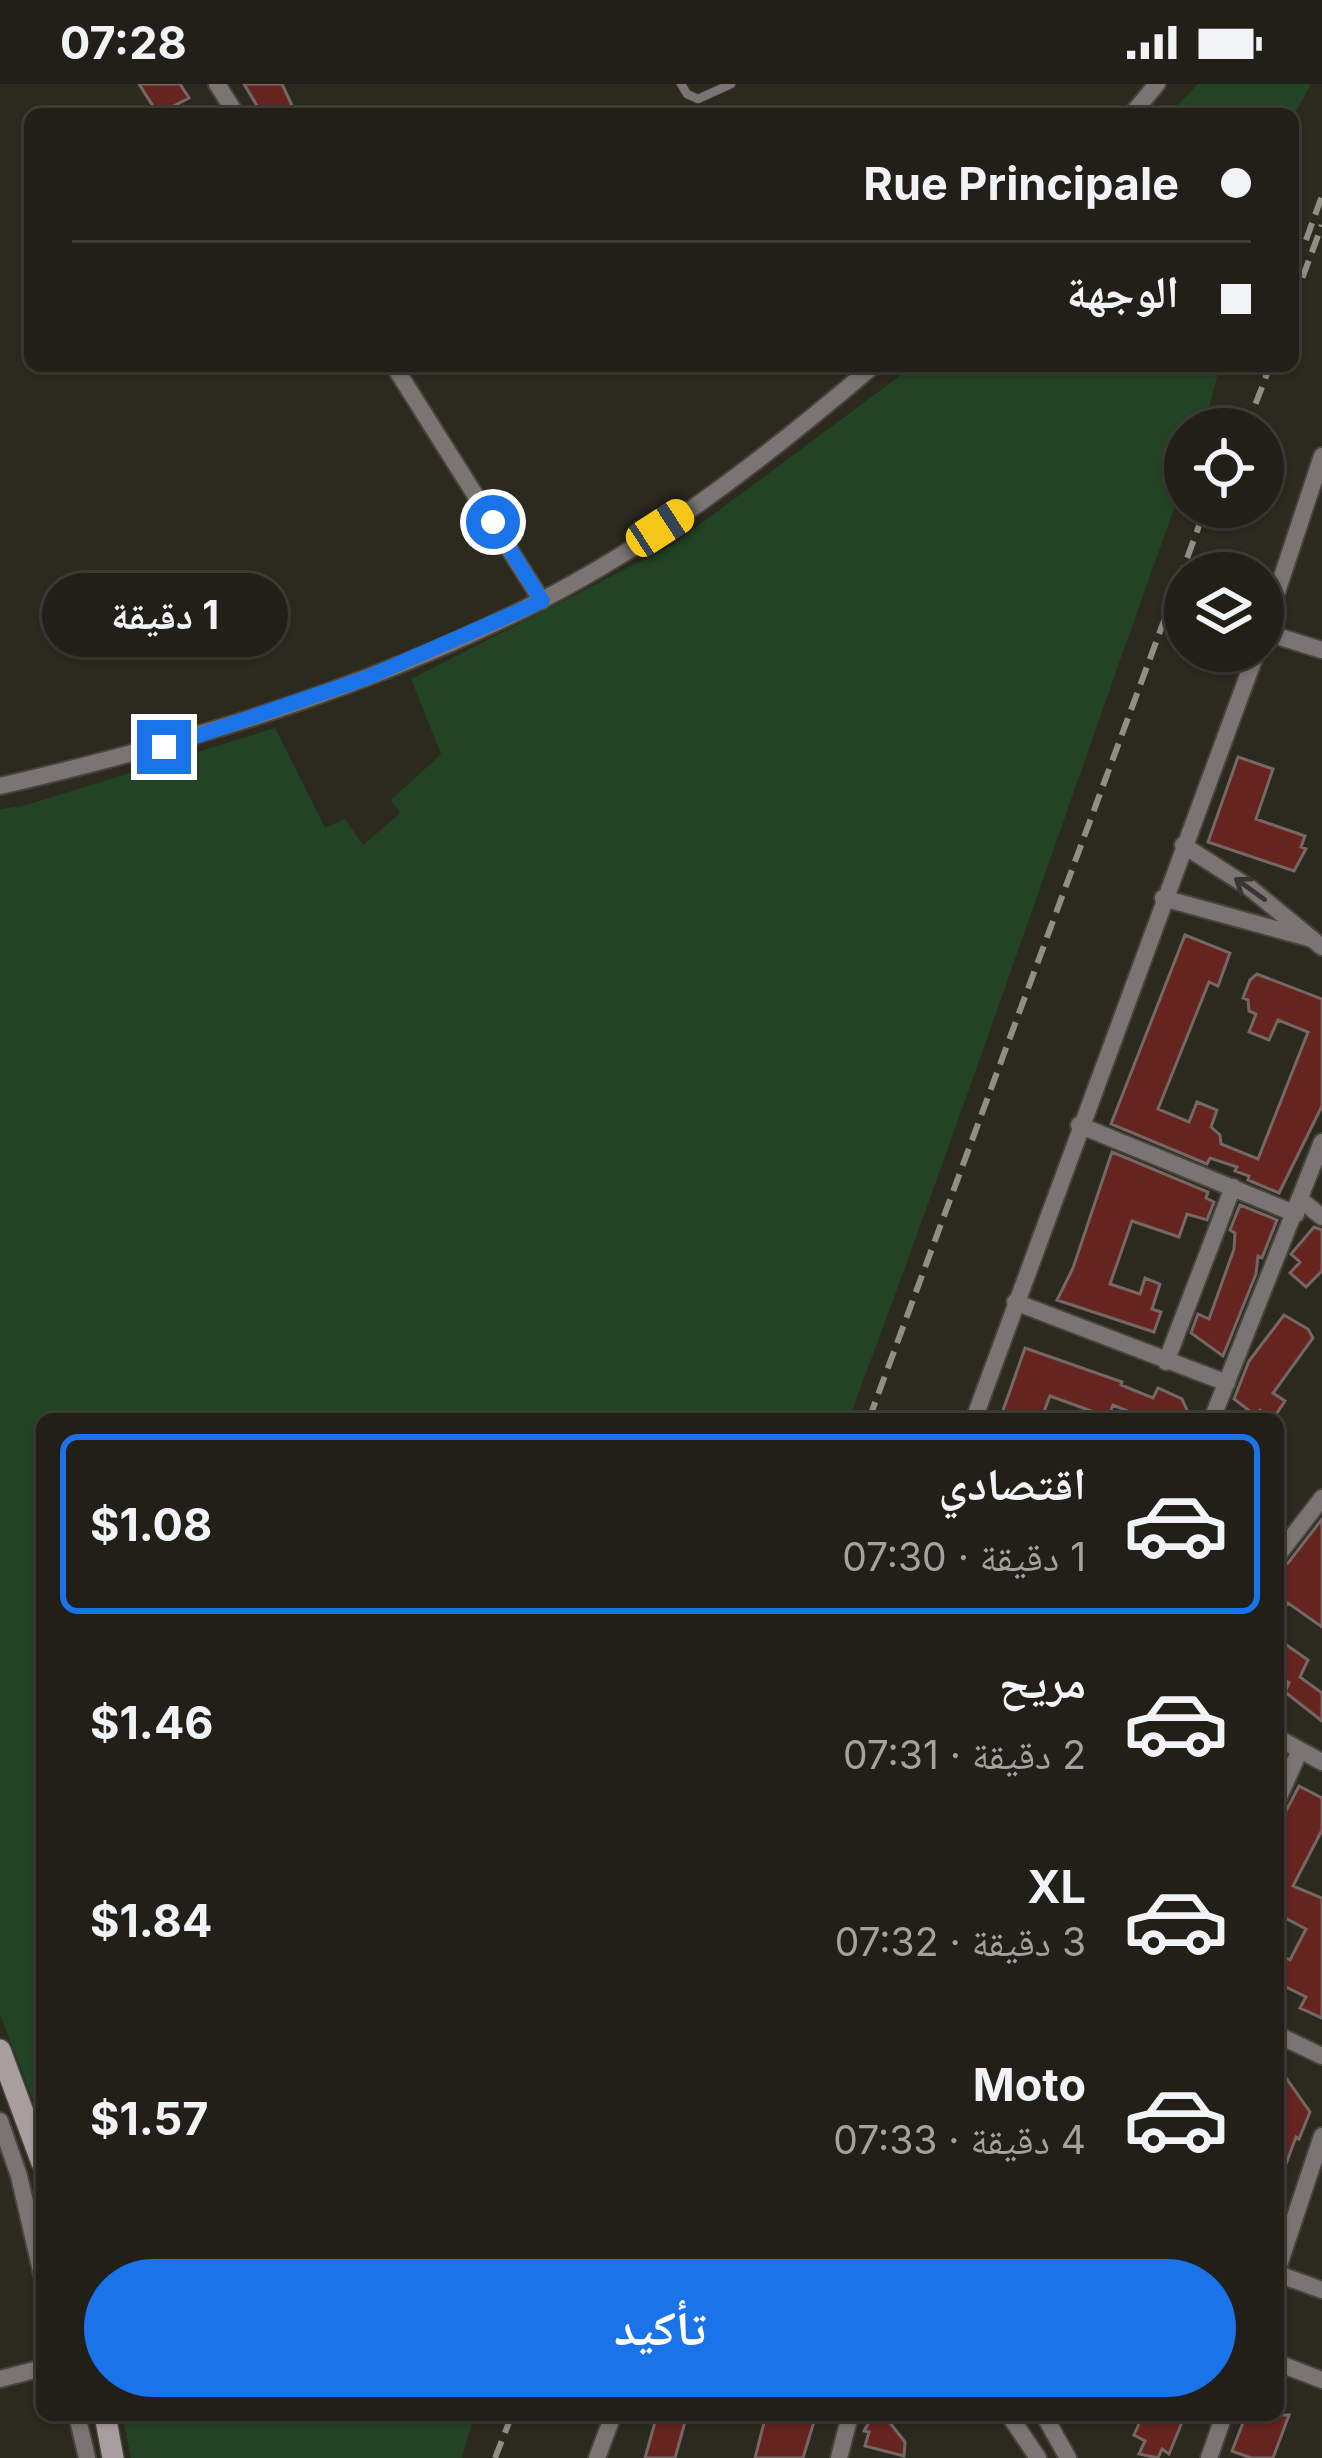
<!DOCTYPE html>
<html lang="ar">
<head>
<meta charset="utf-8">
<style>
	:root { --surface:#211f17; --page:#292720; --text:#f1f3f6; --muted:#a2a2a1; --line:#3e3d36; --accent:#1a73e8 }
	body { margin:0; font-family:Inter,"Noto Naskh Arabic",sans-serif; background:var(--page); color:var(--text); direction:rtl; height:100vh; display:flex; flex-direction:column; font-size:45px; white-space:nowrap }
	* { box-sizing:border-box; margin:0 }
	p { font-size:39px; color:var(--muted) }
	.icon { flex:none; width:66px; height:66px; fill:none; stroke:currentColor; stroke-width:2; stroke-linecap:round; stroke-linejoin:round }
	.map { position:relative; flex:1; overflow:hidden; direction:ltr }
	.details { position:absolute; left:36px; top:1329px; width:1248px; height:1008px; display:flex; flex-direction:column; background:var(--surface); border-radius:18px; box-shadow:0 3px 9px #0004,0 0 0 3px var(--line); direction:rtl }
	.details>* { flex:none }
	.hud { position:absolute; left:24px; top:24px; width:1275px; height:264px; border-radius:18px; box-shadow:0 3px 9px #0004,0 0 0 3px var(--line); direction:rtl; display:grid; align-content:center; height:264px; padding:0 48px; background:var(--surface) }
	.fabs { position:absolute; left:1164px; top:324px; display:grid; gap:24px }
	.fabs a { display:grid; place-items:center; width:120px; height:120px; border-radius:50%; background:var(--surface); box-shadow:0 3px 9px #0004,0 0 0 3px var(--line); font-size:60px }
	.end { position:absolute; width:54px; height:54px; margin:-27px; border:15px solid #1a73e8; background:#fff; box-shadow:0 0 0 6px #fff }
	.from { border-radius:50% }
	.bubble { position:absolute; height:84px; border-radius:42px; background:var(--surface); box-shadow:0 3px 9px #0004,0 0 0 3px var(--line); font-size:39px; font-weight:700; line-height:84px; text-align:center; direction:rtl }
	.car { position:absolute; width:36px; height:72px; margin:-36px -18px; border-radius:15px; box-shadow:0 0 9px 3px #0007; background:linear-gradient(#f5c518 24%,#345 0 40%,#f5c518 0 76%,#345 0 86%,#f5c518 0) }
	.hud b { display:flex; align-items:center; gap:42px; height:114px; font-size:45px }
	.hud b+b { border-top:3px solid var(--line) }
	.hud i { width:30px; height:30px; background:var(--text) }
	ul { padding:21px 0 0; list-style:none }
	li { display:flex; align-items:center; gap:36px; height:180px; margin:0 24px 18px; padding:0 24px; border:6px solid transparent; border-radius:18px }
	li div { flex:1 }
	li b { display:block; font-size:45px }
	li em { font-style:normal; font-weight:700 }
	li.on { border-color:var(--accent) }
	li>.icon { width:108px; height:108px; stroke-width:1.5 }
	.cta { display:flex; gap:24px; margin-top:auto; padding:24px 48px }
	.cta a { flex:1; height:138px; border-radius:72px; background:var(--accent); color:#fff; font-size:48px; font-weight:700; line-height:138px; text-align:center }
	.status { display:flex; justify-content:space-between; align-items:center; height:84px; padding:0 60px; background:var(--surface); direction:ltr }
	.status svg { height:33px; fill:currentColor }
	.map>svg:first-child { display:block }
</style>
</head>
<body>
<div class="status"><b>07:28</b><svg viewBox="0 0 49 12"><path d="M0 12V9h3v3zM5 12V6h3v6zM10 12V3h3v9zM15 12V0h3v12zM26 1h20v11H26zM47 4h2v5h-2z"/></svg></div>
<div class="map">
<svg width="1322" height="2374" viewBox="0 0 1322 2374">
	<rect width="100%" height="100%" fill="#2c291f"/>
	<path fill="#224424" d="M1198,0H1311L1293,33L1169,30Z
		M913,282H1220L1203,345H1185V394C1072,708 966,1023 849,1335H42V2040L0,1930V725L23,722L275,644L325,744L345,735L363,761L400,729L391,716L441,670L411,595L672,461Z
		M122,2331H474L462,2374H131Z"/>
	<path fill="#66241e" stroke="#756765" stroke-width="3" d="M139,0H180L189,14L158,30Z
		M244,0H282L296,30H262Z
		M1238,673L1273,685L1256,735L1305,752L1301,763L1306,765L1294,787L1208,758Z
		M1185,851L1230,869L1218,902L1209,898L1158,1025L1189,1038L1197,1018L1217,1026L1211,1043L1220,1051L1221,1060L1258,1075L1308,948L1278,936L1269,956L1249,948L1256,930L1249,927L1248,916L1243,914L1250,896L1257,890L1322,915V1022L1279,1109L1248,1096L1249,1092L1235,1087L1237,1083L1210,1074L1207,1080L1111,1040Z
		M1112,1068L1208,1108L1206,1114L1214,1118L1207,1136L1187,1130L1179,1153L1132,1137L1110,1200L1140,1210L1145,1194L1160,1200L1152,1225L1161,1228L1154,1248L1057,1216L1073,1184Z
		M1240,1121L1277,1136L1262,1174L1258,1172L1256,1190L1223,1272L1191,1249L1198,1230L1209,1235L1234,1165L1235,1149L1230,1146Z
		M1314,1143L1322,1146V1187L1306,1203L1290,1189L1300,1178L1291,1170Z
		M1284,1231L1308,1245L1313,1254L1273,1309L1285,1317L1273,1335L1260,1326L1255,1331L1234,1315L1249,1277Z
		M1025,1264L1122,1298L1121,1301L1153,1314L1158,1304L1182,1315L1187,1326L1184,1335H1147L1113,1321L1108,1333L1050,1312L1041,1335H1000Z
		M1322,1435V1543L1288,1519L1278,1533V1484L1288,1479Z
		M1278,1555L1308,1576L1300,1593L1322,1609V1637L1285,1608L1289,1599L1278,1591Z
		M1299,1702L1322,1714V1746L1293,1802L1322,1814V1934L1300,1924L1306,1913L1278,1899V1870L1290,1876L1306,1845L1278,1830V1742Z
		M1284,1991L1310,2028L1299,2055L1296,2053L1280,2096L1278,2005Z
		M657,2331H687L675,2374H645Z
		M766,2331H816L803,2374H755Z
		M873,2331H890V2339L905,2358L904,2372L865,2362L869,2348L864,2347Z
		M1143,2331H1185L1169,2370L1162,2365L1158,2374L1139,2370L1145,2357L1134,2351Z
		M1246,2331H1289L1273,2374H1251L1232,2367Z"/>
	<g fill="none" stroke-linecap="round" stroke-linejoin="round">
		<defs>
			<path id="lane" d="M681,0L687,10L698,15L731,0"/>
			<path id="street" d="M217,0L236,30
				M1132,30L1157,0
				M394,282L542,517
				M1264,548L1322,566
				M1263,550L1322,372
				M0,702C186,659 369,604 540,517C661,455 770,370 873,282
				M1183,761L1250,804L1322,863
				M1163,814L1312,855
				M1079,1041L1296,1130
				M1301,1116L1322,1133
				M1015,1218L1227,1299
				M1166,1278L1233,1103
				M974,1335L1257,567
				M1212,1335L1322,1058
				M1278,1471L1322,1414
				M1278,1654L1322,1678
				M1278,1715L1300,1666
				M1278,1951L1322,1972
				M0,2037L19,2092L42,2191
				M1278,2184L1322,2052
				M1278,2190L1322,2206
				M1278,2279L1322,2296
				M0,2295L42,2284
				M77,2331L87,2374
				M1009,2331L1038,2374
				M1044,2331L1068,2374
				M597,2374L613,2331
				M839,2374L850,2331
				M1209,2374L1224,2331"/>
			<path id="secondary" d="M0,1966L42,2079
				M105,2331L113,2374"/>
		</defs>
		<use href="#lane" stroke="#47453b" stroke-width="10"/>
		<use href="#street" stroke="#47453b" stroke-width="20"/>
		<use href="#secondary" stroke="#47453b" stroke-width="24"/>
		<use href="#lane" stroke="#7a7475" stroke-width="8"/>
		<use href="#street" stroke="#7a7475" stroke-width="16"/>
		<use href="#secondary" stroke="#a89ea0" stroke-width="21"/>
		<path stroke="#918e87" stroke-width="6" stroke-dasharray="18 9" stroke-linecap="butt" d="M1306,156L1322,112
			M1293,219L1322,141
			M1246,345L1270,282
			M869,1335L1206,423
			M495,2374L512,2331"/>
	</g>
	<defs><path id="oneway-shaft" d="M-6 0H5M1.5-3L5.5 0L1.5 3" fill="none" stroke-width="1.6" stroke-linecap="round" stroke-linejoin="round" transform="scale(3)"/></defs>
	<use stroke="#373431" href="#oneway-shaft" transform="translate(1250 805) rotate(-144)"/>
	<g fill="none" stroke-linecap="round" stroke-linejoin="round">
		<path stroke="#1a73e8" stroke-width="15" d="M164,663L366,594L542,517L493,438"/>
	</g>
</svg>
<div class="fabs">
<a><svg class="icon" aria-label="locate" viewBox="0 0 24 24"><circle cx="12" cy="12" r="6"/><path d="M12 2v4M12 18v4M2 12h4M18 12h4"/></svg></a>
<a><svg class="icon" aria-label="layers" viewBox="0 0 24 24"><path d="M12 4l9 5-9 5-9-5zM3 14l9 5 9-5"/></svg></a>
</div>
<i class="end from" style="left:493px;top:438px"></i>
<i class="end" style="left:164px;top:663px"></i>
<div class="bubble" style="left:42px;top:489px;width:246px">1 دقيقة</div>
<i class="car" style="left:660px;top:444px;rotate:57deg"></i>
<div class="hud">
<b><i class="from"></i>Rue Principale</b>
<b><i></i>الوجهة</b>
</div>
<section class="details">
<ul>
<li class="on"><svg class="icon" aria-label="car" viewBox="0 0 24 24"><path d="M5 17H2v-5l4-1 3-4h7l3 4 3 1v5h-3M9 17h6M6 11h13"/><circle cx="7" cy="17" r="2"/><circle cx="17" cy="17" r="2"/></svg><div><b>اقتصادي</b><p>1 دقيقة · 07:30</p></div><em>$1.08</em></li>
<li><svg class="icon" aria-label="car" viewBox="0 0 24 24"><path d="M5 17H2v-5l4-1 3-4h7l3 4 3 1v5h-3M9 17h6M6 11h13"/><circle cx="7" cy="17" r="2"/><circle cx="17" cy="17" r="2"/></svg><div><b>مريح</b><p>2 دقيقة · 07:31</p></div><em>$1.46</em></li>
<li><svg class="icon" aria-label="car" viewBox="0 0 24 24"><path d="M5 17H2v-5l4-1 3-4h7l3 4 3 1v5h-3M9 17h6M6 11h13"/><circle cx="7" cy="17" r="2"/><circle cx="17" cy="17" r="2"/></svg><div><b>XL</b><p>3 دقيقة · 07:32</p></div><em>$1.84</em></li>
<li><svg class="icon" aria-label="car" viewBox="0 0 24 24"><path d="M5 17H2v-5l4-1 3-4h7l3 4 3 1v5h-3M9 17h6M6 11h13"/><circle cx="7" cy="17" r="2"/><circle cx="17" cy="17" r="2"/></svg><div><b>Moto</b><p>4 دقيقة · 07:33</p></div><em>$1.57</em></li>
</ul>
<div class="cta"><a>تأكيد</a></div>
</section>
</div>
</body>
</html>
